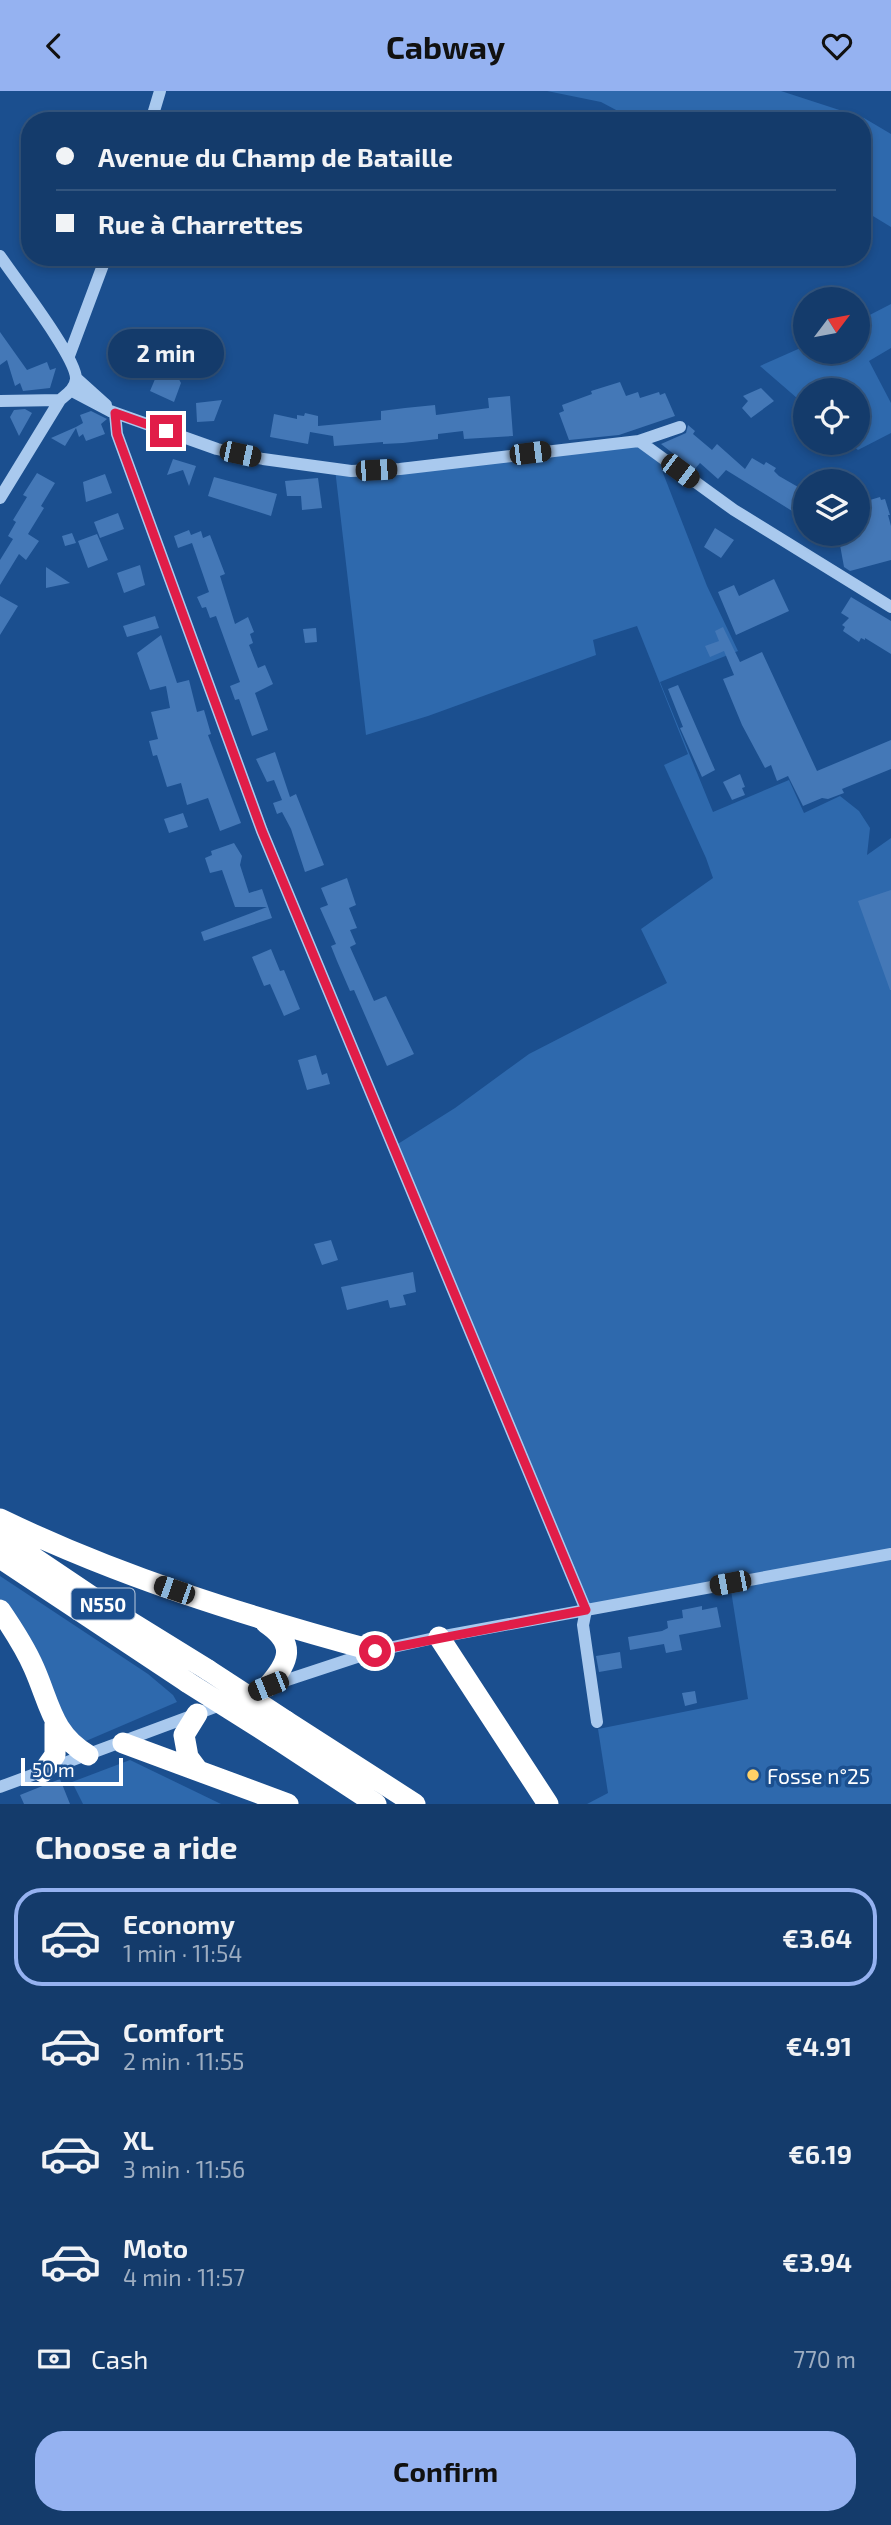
<!DOCTYPE html>
<html lang="en">
<head>
<meta charset="utf-8">
<style>
	:root { --surface:#143b6b; --page:#214673; --text:#f1f3f6; --muted:#9dadc1; --line:#33557e; --accent:#95b2f1 }
	body { margin:0; font-family:"Exo 2",sans-serif; background:var(--page); color:var(--text); height:100vh; display:flex; flex-direction:column; font-size:26px; white-space:nowrap }
	* { box-sizing:border-box; margin:0 }
	p { font-size:23px; color:var(--muted) }
	.icon { flex:none; width:38px; height:38px; fill:none; stroke:currentColor; stroke-width:2; stroke-linecap:round; stroke-linejoin:round }
	.map { position:relative; height:1713px; overflow:hidden }
	.side { display:flex; flex-direction:column; background:var(--surface); flex:1 }
	.side>* { flex:none }
	.top-card { position:absolute; left:21px; top:21px; width:850px; height:154px; border-radius:28px; box-shadow:0 4px 10px #0003,0 0 0 2px var(--line); display:grid; align-content:center; height:154px; padding:0 35px; background:var(--surface) }
	.needle { width:46px; rotate:58deg }
	.tools { position:absolute; left:793px; top:196px; display:grid; gap:14px }
	.tools a { display:grid; place-items:center; width:77px; height:77px; border-radius:50%; background:var(--surface); box-shadow:0 4px 10px #0003,0 0 0 2px var(--line); font-size:35px }
	.scale { position:absolute; left:21px; bottom:18px; width:102px; box-sizing:border-box; padding-left:7px; border:4px solid #fff; border-top:0; font-size:19px; line-height:24px; white-space:nowrap; color:#fff; -webkit-text-stroke:5px #1b4f8f; paint-order:stroke }
	.end { position:absolute; width:32px; height:32px; margin:-16px; border:9px solid #e11d48; background:#fff; box-shadow:0 0 0 4px #fff }
	.from { border-radius:50% }
	.bubble { position:absolute; height:49px; border-radius:24px; background:var(--surface); box-shadow:0 4px 10px #0003,0 0 0 2px var(--line); font-size:23px; font-weight:700; line-height:49px; text-align:center }
	.car { position:absolute; width:21px; height:42px; margin:-21px -10px; border-radius:9px; box-shadow:0 0 5px 2px #0007; background:linear-gradient(#222 24%,#8ab4d8 0 40%,#222 0 76%,#8ab4d8 0 86%,#222 0) }
	.top-card b { display:flex; align-items:center; gap:24px; height:66px; font-size:26px }
	.top-card b+b { border-top:2px solid var(--line) }
	.top-card i { width:18px; height:18px; background:var(--text) }
	ul { padding:0; list-style:none }
	li { display:flex; align-items:center; gap:21px; height:98px; margin:0 14px 10px; padding:0 21px; border:4px solid transparent; border-radius:28px }
	li div { flex:1 }
	li b { display:block; font-size:26px }
	li em { font-style:normal; font-weight:700 }
	li.current { border-color:var(--accent) }
	li>.icon { width:63px; height:63px; stroke-width:1.5 }
	h2 { padding:0 35px; font-size:32px; line-height:84px }
	.pay { display:flex; align-items:center; gap:18px; height:77px; padding:0 35px; font-size:26px }
	.pay p { margin-inline-start:auto }
	.primary-button { display:flex; gap:14px; margin-top:auto; padding:14px 35px }
	.primary-button a { flex:1; height:80px; border-radius:28px; background:var(--accent); color:#111; font-size:28px; font-weight:700; line-height:80px; text-align:center }
	header { display:flex; justify-content:space-between; align-items:center; height:91px; padding:0 35px; background:var(--accent); color:#111; font-size:32px; font-weight:700 }
	.map>svg:first-child { display:block }
</style>
</head>
<body>
<header><svg class="icon" aria-label="back" viewBox="0 0 24 24"><path d="M15 5l-7 7 7 7"/></svg>Cabway<svg class="icon" aria-label="heart" viewBox="0 0 24 24"><path d="M12 20l-8-8c-3-5 5-10 8-4 3-6 11-1 8 4z"/></svg></header>
<div class="map">
<svg width="891" height="1713" viewBox="0 0 891 1713">
	<rect width="100%" height="100%" fill="#1b4f8f"/>
	<path fill="#2e69ad" d="M547,0H781L864,27L891,43V136L863,119V30H658L618,20L601,11Z
		M891,213V257L869,270L891,312V342L858,359L849,352H858V299H805V314L760,275L805,255V261H858V230Z
		M639,350L661,366L663,382L707,495L738,560L660,591L713,721L789,689L804,722L840,705L859,720L870,737L867,764L891,747V1713H587L608,1702L598,1638L748,1608L730,1493L586,1519L393,1056L455,1017L529,963L667,892L641,838L713,787L706,767L664,674L688,663L637,535L593,549L596,564L428,625L366,644L335,378Z
		M0,1485L148,1583L173,1604L177,1611L79,1653L12,1526L0,1508Z
		M130,1669L221,1713H83L72,1691Z"/>
	<path fill="#4478b7" d="M0,241L27,279L47,271L50,279L56,277L50,297L23,300L20,292L15,295L7,269L0,274Z
		M169,279L175,281L181,292L174,311L150,300L158,281L162,283Z
		M620,291L626,305L638,301L640,307L659,301L660,304L665,302L675,325L619,344L569,349L559,322L564,320L562,314L592,303L591,300Z
		M761,297L774,310L751,327L742,317L748,310L743,305Z
		M510,305L513,345L464,348L463,340L438,343V348L403,352L383,353V351L334,355L333,345L310,341L308,353L270,346L274,323L297,328V324L304,325L305,322L318,325V335L381,329V320L405,317L435,314L436,324L489,317L488,307Z
		M222,309L214,330L197,331L196,312Z
		M25,318L32,322L19,345L10,326L14,319Z
		M91,320L107,328L101,333L105,343L86,350L83,343L79,346L76,337L65,355L51,347L76,336L83,332L80,324Z
		M688,334L695,340L693,343L712,359L717,353L745,378L752,367L764,374L766,371L776,377L774,380L779,385L805,400V428L726,379L718,388L700,372L694,379L661,353L686,342Z
		M173,368L196,375L189,395L183,379L167,384Z
		M37,382L55,392L41,415L44,417L28,443L39,450L26,469L19,463L0,494V469L13,448L8,445L16,431L13,429L27,406L23,404Z
		M105,383L112,402L86,411L83,391Z
		M214,386L277,403L271,425L208,405Z
		M318,387L322,417L302,419L301,405H287L285,390Z
		M880,406L881,409L885,408L890,424H888L891,435V469L850,480L844,476L838,443H858V432L864,430L860,412Z
		M118,422L124,438L100,447L94,431Z
		M715,437L734,449L721,467L704,456Z
		M189,439L191,444L201,440L203,447L210,444L225,483L220,485L235,533L248,526L254,541L250,543L253,552L249,554L258,577L265,574L273,593L255,602L268,639L252,645L239,608L235,609L230,595L240,591L216,525L210,527L206,516L202,517L197,506L209,501L192,452L178,457L174,445Z
		M72,442L76,452L65,455L62,445Z
		M97,443L108,469L88,477L78,450Z
		M140,474L145,494L124,502L117,482Z
		M46,476L70,492L46,497Z
		M774,488L789,520L736,544L718,501L734,494L739,505Z
		M0,505L18,515L0,544Z
		M851,506L891,530V563L865,547V549L861,547L859,551L843,540L845,536L842,534L849,527L841,522Z
		M155,525L159,537L127,546L123,535Z
		M723,536L740,571L762,561L817,680L891,649V678L842,698L844,702L828,708L822,707L803,715L788,685L777,690L771,674L765,677L742,634L723,588L734,584L724,560L710,566L705,555L719,550L715,540Z
		M316,537L317,551L305,552L303,538Z
		M161,544L177,592L189,589L197,621L204,619L211,643L208,644L241,732L220,740L208,707L187,714L181,692L167,696L157,664L153,665L149,650L158,648L151,621L170,617L166,595L150,599L137,562Z
		M678,594L715,679L702,686L680,637L683,636L668,598Z
		M275,661L290,706L296,703L324,774L305,781L291,738L282,721L277,723L273,712L282,709L274,689L267,691L256,668Z
		M740,683L745,696L742,697L745,704L732,709L723,691Z
		M183,722L188,736L169,742L164,728Z
		M234,752L242,765L240,774L249,802L262,798L272,827L204,850L201,841L267,816H235L222,779L210,782L205,767L212,764L211,760Z
		M347,787L356,814L349,817L357,837L350,839L356,853L350,856L374,910L386,905L414,963L387,975L354,899L350,900L337,870L331,855L336,853L320,817L328,814L321,797Z
		M891,799V899H890L858,810Z
		M271,858L280,880L284,879L300,918L284,925L270,893L264,895L252,866Z
		M316,964L322,984L327,982L330,993L307,999L298,969Z
		M331,1149L338,1169L322,1174L314,1153Z
		M413,1181L416,1201L403,1204L406,1214L390,1217L388,1209L347,1219L341,1196Z
		M702,1515V1519L717,1516L721,1536L679,1544L682,1559L666,1562L664,1553L630,1559L628,1546L662,1540L668,1537L667,1530L683,1527L682,1519Z
		M620,1561L622,1577L599,1581L596,1565Z
		M695,1600L697,1612L685,1615L682,1602Z
		M60,1688L70,1713H24L20,1704Z"/>
	<g fill="none" stroke-linecap="round" stroke-linejoin="round">
		<path stroke="#a9c9ee" stroke-width="12" d="M151,30L160,0
			M0,165C14,186 77,267 76,288C75,298 67,303 60,309L0,407
			M69,265L106,166
			M76,287L106,314
			M72,300L110,320L217,358L263,368L351,380L400,378L639,350L680,336
			M0,310L60,309
			M115,322L117,343L262,740L586,1519L583,1534L597,1631
			M639,350L734,419L891,516
			M272,1594L375,1560L439,1546L891,1463
			M0,1696L226,1612"/>
		<path stroke="#fff" stroke-width="21" d="M0,1428C120,1486 246,1525 375,1560
			M0,1444L119,1524L208,1579
			M0,1467L187,1591
			M0,1519C13,1538 25,1556 34,1577C50,1613 52,1643 88,1664
			M266,1532C297,1553 289,1571 268,1595
			M439,1546L548,1713
			M286,1630L415,1713
			M274,1646L376,1713
			M123,1652L288,1713
			M197,1678L188,1666L184,1644L197,1623
			M43,1681L55,1664V1633"/>
		<path stroke="#fff" stroke-width="21" d="M208,1579L286,1630
			M187,1591L274,1646"/>
	</g>
	<g fill="none" stroke-linecap="round" stroke-linejoin="round">
		<path stroke="#e11d48" stroke-width="9" d="M166,340L115,322L117,343L262,740L586,1519L375,1560"/>
	</g>
	<circle fill="#ffd166" stroke="#1b4f8f" stroke-width="2.5" cx="753" cy="1684" r="7"/>
	<g text-anchor="middle" dominant-baseline="central" stroke-width="7" stroke-linejoin="round" paint-order="stroke">
		<rect fill="#1b4f8f" stroke="#bbcadd" stroke-width="2" x="71.5" y="1497.5" width="63" height="31" rx="5"/>
		<g font-size="19" font-weight="bold" fill="#fff">
			<text x="103" y="1513">N550</text>
		</g>
		<g font-size="21" fill="#fff" stroke="#1b4f8f" text-anchor="start">
			<text x="767" y="1684">Fosse n°25</text>
		</g>
	</g>
</svg>
<div class="tools">
<a><svg class="needle" viewBox="-14 -14 28 28"><path d="M0-13l5 13h-10z" fill="#e53935"/><path d="M0 13l5-13h-10z" fill="#9dadc1"/></svg></a>
<a><svg class="icon" aria-label="locate" viewBox="0 0 24 24"><circle cx="12" cy="12" r="6"/><path d="M12 2v4M12 18v4M2 12h4M18 12h4"/></svg></a>
<a><svg class="icon" aria-label="layers" viewBox="0 0 24 24"><path d="M12 4l9 5-9 5-9-5zM3 14l9 5 9-5"/></svg></a>
</div>
<div class="scale">50 m</div>
<i class="end from" style="left:375px;top:1560px"></i>
<i class="end" style="left:166px;top:340px"></i>
<div class="bubble" style="left:108px;top:238px;width:116px">2 min</div>
<i class="car" style="left:530px;top:362px;rotate:83deg"></i>
<i class="car" style="left:240px;top:363px;rotate:102deg"></i>
<i class="car" style="left:376px;top:379px;rotate:87deg"></i>
<i class="car" style="left:680px;top:380px;rotate:127deg"></i>
<i class="car" style="left:730px;top:1492px;rotate:259deg"></i>
<i class="car" style="left:174px;top:1499px;rotate:289deg"></i>
<i class="car" style="left:268px;top:1595px;rotate:248deg"></i>
<div class="top-card">
<b><i class="from"></i>Avenue du Champ de Bataille</b>
<b><i></i>Rue à Charrettes</b>
</div>
</div>
<section class="side">
<h2>Choose a ride</h2>
<ul>
<li class="current"><svg class="icon" aria-label="car" viewBox="0 0 24 24"><path d="M5 17H2v-5l4-1 3-4h7l3 4 3 1v5h-3M9 17h6M6 11h13"/><circle cx="7" cy="17" r="2"/><circle cx="17" cy="17" r="2"/></svg><div><b>Economy</b><p>1 min · 11:54</p></div><em>€3.64</em></li>
<li><svg class="icon" aria-label="car" viewBox="0 0 24 24"><path d="M5 17H2v-5l4-1 3-4h7l3 4 3 1v5h-3M9 17h6M6 11h13"/><circle cx="7" cy="17" r="2"/><circle cx="17" cy="17" r="2"/></svg><div><b>Comfort</b><p>2 min · 11:55</p></div><em>€4.91</em></li>
<li><svg class="icon" aria-label="car" viewBox="0 0 24 24"><path d="M5 17H2v-5l4-1 3-4h7l3 4 3 1v5h-3M9 17h6M6 11h13"/><circle cx="7" cy="17" r="2"/><circle cx="17" cy="17" r="2"/></svg><div><b>XL</b><p>3 min · 11:56</p></div><em>€6.19</em></li>
<li><svg class="icon" aria-label="car" viewBox="0 0 24 24"><path d="M5 17H2v-5l4-1 3-4h7l3 4 3 1v5h-3M9 17h6M6 11h13"/><circle cx="7" cy="17" r="2"/><circle cx="17" cy="17" r="2"/></svg><div><b>Moto</b><p>4 min · 11:57</p></div><em>€3.94</em></li>
</ul>
<div class="pay"><svg class="icon" aria-label="cash" viewBox="0 0 24 24"><path d="M3 7h18v10H3z"/><circle cx="12" cy="12" r="2"/></svg>Cash<p>770 m</p></div>
<div class="primary-button"><a>Confirm</a></div>
</section>
</body>
</html>
